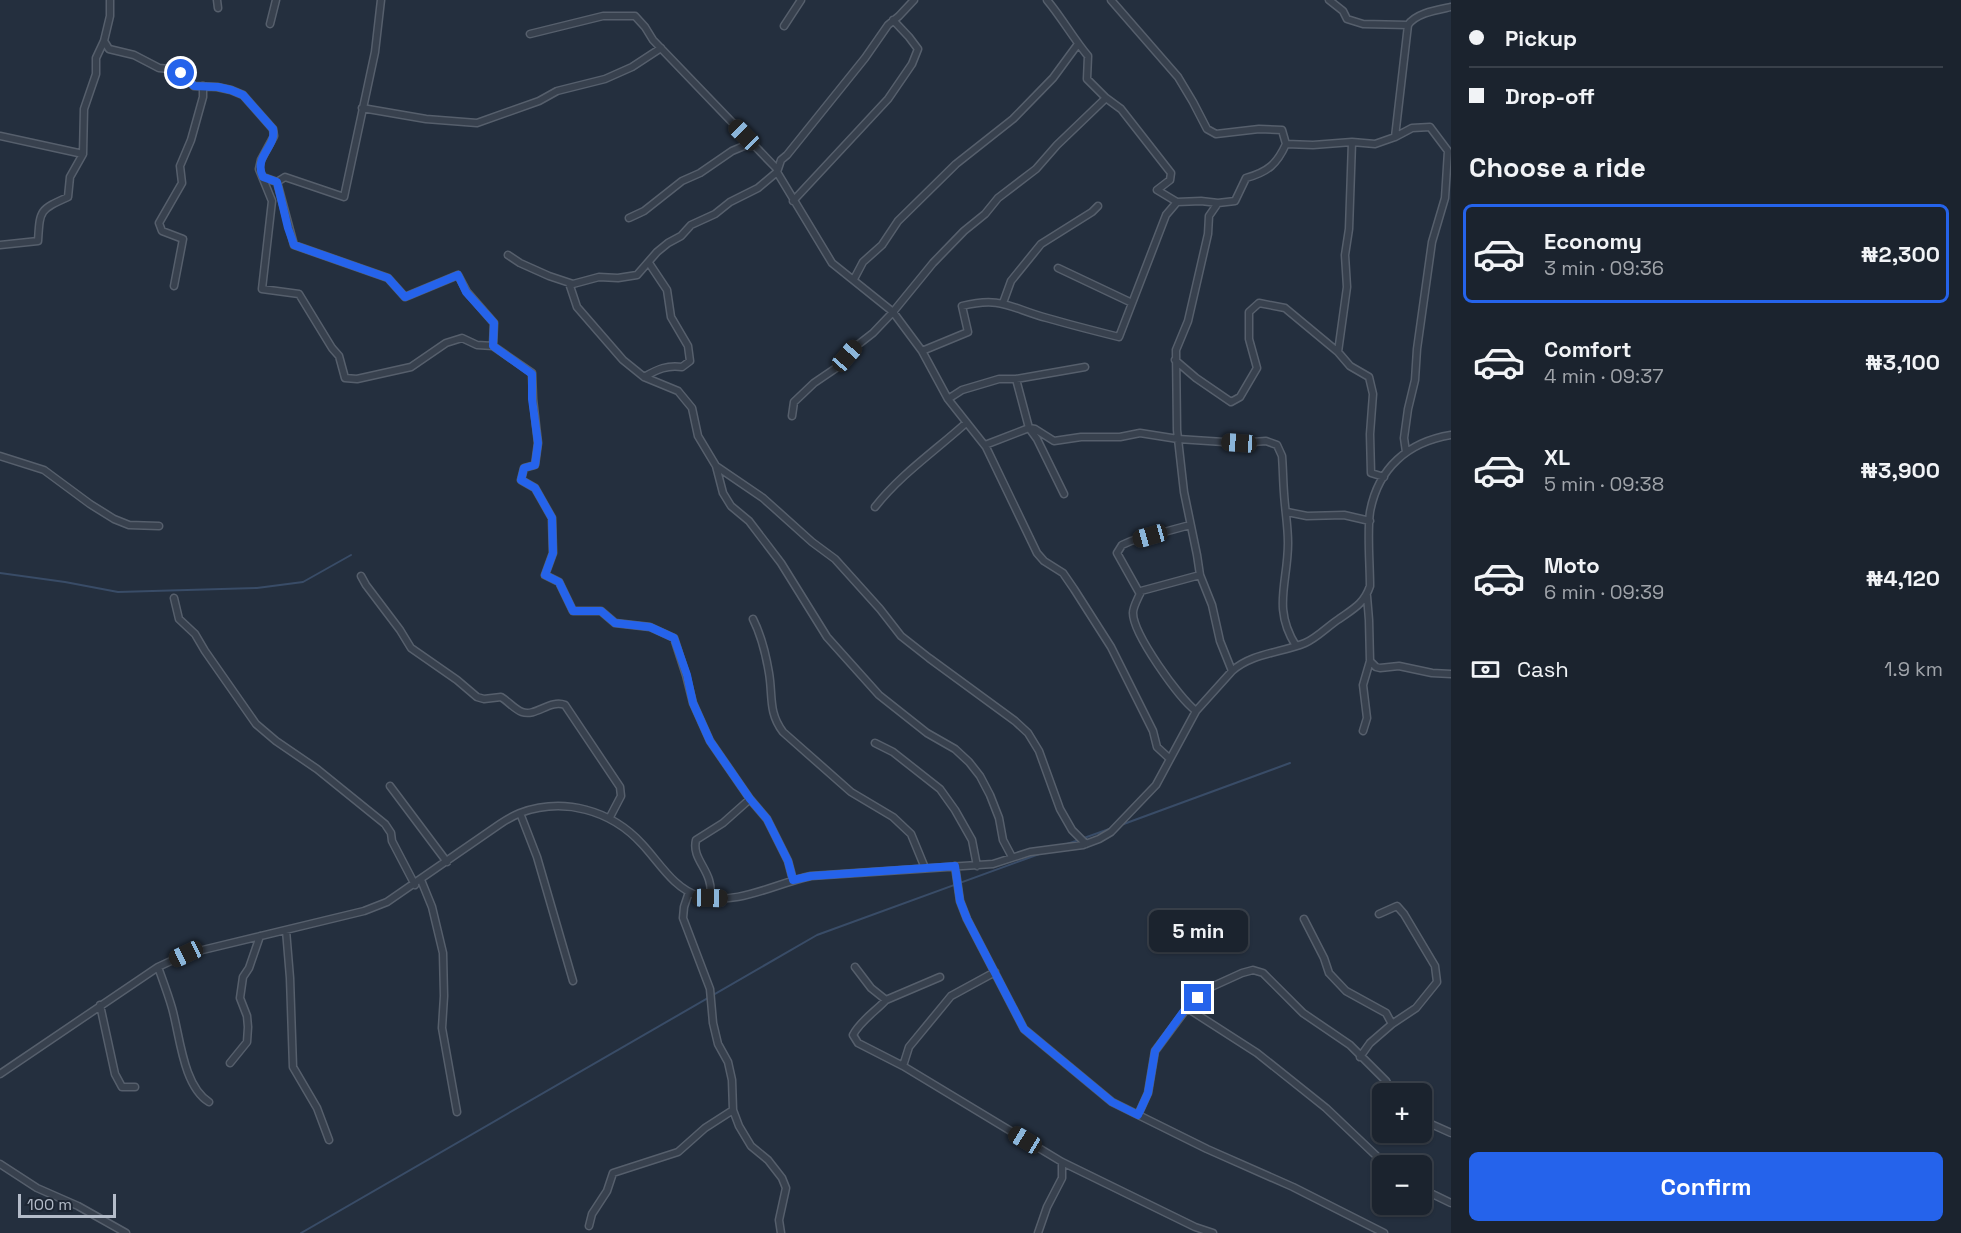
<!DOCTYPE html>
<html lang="en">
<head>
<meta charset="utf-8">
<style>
	:root { --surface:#1b232e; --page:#242b36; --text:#f1f3f6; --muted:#a0a4aa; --line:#39404a; --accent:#2563eb }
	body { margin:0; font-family:"Space Grotesk",sans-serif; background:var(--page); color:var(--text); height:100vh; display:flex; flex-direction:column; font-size:22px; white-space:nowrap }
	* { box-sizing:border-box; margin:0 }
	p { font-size:20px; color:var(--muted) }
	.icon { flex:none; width:33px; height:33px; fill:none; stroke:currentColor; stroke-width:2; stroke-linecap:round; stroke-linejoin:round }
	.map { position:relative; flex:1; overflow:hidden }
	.details { display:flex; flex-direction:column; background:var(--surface); width:510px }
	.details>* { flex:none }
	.banner { display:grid; align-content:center; height:132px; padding:0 18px; background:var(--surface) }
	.tools { position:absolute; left:1372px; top:1083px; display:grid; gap:12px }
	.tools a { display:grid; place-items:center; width:60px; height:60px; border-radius:9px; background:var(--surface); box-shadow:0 2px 4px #0004,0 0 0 2px var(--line); font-size:30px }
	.scale { position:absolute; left:18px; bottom:15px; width:98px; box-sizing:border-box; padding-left:6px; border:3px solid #b4bcc9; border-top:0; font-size:16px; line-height:21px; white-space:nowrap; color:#b4bcc9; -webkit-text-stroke:4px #1d2633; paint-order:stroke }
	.end { position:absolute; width:27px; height:27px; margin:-14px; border:8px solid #2563eb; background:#fff; box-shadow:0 0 0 3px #fff }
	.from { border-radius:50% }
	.bubble { position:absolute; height:42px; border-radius:9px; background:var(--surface); box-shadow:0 2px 4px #0004,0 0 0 2px var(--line); font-size:20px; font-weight:600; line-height:42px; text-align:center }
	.car { position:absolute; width:18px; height:36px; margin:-18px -9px; border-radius:8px; box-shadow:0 0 4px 2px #0007; background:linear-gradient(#222 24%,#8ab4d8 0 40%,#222 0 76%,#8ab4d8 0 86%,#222 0) }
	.banner b { display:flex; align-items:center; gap:21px; height:57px; font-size:22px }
	.banner b+b { border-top:2px solid var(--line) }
	.banner i { width:15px; height:15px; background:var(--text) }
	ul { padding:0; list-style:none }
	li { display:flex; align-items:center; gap:18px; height:99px; margin:0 12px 9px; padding:0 6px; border:3px solid transparent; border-radius:9px }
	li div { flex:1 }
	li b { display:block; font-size:22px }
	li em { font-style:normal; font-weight:600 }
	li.current { border-color:var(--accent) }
	li>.icon { width:54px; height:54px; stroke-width:1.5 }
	h2 { padding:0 18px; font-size:27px; line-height:72px }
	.pay { display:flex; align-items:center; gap:15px; height:66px; padding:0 18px; font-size:22px }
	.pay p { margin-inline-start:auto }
	.primary-button { display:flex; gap:12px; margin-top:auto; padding:12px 18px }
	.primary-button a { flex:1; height:69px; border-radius:9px; background:var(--accent); color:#fff; font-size:24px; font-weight:600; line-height:69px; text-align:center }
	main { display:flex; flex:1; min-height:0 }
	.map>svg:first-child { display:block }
</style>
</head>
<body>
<main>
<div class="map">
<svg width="1451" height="1233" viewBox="0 0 1451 1233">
	<rect width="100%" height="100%" fill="#242f3e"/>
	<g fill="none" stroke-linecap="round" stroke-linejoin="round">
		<path stroke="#394c67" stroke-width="2" d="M0,573L65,582L118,592L257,588L303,582L351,555
			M1121,825L1290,763
			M1084,838L1112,828
			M1064,845L1079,840
			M301,1233L817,935L1042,853"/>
		<defs>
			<path id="street" d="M110,0V16L104,41L109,49L134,55L159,68L170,69L181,73L194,86L217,87L231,90L243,95L273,129L274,136L261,160L259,169L272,201L262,289L299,294L332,348L339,356L345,378L357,379L411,367L446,343L462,338L477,345L493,346
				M217,0L218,8
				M914,0L899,16L888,25L865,58L787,155L781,160L777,172L832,263L893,312L922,351L948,399L986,447L1037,553L1044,561L1063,573L1074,589L1111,647L1153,731L1157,747L1170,759
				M1047,0C1062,18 1073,38 1088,56L1087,79L1106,98L1121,109L1171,173L1170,180L1157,190L1177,202
				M1111,0L1178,77L1193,102L1207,129L1216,134L1259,129L1282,130L1286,144
				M1329,0L1343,11L1347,19L1363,24L1408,25
				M270,24L276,0
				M784,26L801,0
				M530,34L603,16H635L645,27L653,40L777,169
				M362,108L426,119L477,123L539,101L557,91L605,79L632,67L661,48
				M0,136L83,154
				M1395,137L1412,128L1430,127L1448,151L1445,198L1432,242L1417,349L1415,380L1408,409L1404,438L1406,452
				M263,177L277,182L294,245L388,278L405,297L458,275L467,292L494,323L493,346L532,373L533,399L538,443L535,465L524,468L521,480L535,488L552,518L553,553L545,575L559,582L573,611H601L615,623L650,627L674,638L686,675L693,703L710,741L750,799L767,819L788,861L793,880
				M277,182L285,177L344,197L375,52L381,0
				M793,201L888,99L912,64L918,49L909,37L893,20
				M629,218L644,211L682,181L700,173L732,151L751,143
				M0,245L38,241C40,210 39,210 68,197L70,177L83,154L84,109L96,74V58L104,41
				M508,255L520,263L549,276L573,284L599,277L618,278L637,275L657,252L668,243L681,236L691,225L715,214L730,202L758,188L777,172
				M1058,268L1132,303
				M854,279L863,262L882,245L898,221L956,164L1013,119L1053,78L1078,44
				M569,283L577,307L623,360L644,377L678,391L692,408L698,436L716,466L723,493L731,506L749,521L781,563L827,637L879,695L927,733L955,749L969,762L980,776L990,795L999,818L1003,840L1012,857
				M174,286L183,239L162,231L159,223L182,183L180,166L191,140L203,97V86
				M1003,303L1011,281L1041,244L1092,212L1098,206
				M922,351L968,332L962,306C1002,296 1010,308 1047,318C1071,325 1095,331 1119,337L1166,215L1177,202L1201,201L1218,203
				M1175,360L1196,378L1231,402L1240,397L1257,368L1249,339V312L1259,303L1285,308L1338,352
				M644,377C658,369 667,365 682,367L690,361L688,346L671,317L667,290L649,263
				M1016,379L1029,428L1037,439L1064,494
				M948,399L962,390L999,379H1016L1085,367
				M792,416L794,402L814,383L839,366L855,347L873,333L893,312L933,263L964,231L985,214L998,198L1036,169L1057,145L1106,98
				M985,445L1029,428L1035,429L1054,441L1081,437H1120L1140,433L1178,439L1239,443L1266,441L1277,445L1282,456C1283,468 1283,480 1284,493C1285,510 1288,526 1288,543C1288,583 1272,608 1296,646
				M0,456L44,470L90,504L114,519L129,525L159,526
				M716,466L763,498L812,542L835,559L880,609L901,636L929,658L1015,721L1028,733L1039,751L1060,809L1072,830L1086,844
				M1384,477L1371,473L1370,434L1373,394L1369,377L1350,366L1338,352L1347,287L1345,255L1349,229L1352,142L1375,144L1395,137L1408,25C1416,13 1437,10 1451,7
				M875,507C901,474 935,451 966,423
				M1287,512L1307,516L1344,515L1370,521
				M361,576L366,585L400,630L411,648L457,680L477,697L484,699L501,697C508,701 514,709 522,712C536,717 550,699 565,705L620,787L621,796L610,817
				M1140,594L1117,553L1122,545L1131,541L1190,525
				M174,598L179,619L195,634L205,651L256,724L276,741L317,769L385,824L391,833L392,841L415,885
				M753,619C761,635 766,655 769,673C773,696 768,712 783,732L851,792L893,817L911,834L925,868
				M1370,661L1376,667L1380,668L1399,666L1432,673L1451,674
				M1232,671L1220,641L1212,605L1200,575L1197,555L1184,492L1177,430L1176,350L1188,321L1208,234L1209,216L1218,203L1235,201L1246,178C1268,172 1277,164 1286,144L1313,145L1352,142
				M1196,711C1179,698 1133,634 1133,613C1133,606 1139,597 1141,591L1200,575
				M1363,731L1367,718L1363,685L1370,661L1369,620L1367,596
				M875,743L893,752L940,789L955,810L972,840L977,866
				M390,786L447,862
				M520,813L537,857L573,981
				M955,866L960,901L967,919L1024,1029L1112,1102L1207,1149L1293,1187L1384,1233
				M421,880L432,907L443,953L444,996L442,1028L457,1112
				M689,892L684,907L683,918L710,989L713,1023L718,1044L728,1062L732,1080L733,1110L739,1126L751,1146L768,1160L782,1178L786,1188L779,1220L781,1233
				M710,898C715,871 691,861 696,840L723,823L750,799
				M1304,919L1324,958L1329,973L1346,991L1386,1013L1392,1024
				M286,930L290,978L293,1067L317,1108L329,1140
				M158,967C163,981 168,994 172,1008C180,1036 183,1086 209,1102
				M855,967L871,988L886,1000L940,977
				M886,1000C876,1011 860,1021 853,1035L858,1043L903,1066L1062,1162L1195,1227L1213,1233
				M100,1005L115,1074L122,1087H135
				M1187,1008L1257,1053L1326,1108L1387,1166
				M1360,1057L1370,1043L1392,1024L1416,1008L1437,982L1435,966L1404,914L1397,906L1379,914
				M230,1063L247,1042L248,1027L247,1016L240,998L243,977L249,968L260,936
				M903,1066L909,1047L951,996L995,972
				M0,1074L158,967L186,954L364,911L387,902L500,824C506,820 513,816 520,813C564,797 611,810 642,844C659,862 674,889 699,896C738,906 773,884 811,876L993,864L1030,852L1083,845L1099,839L1111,832L1156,785L1196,711L1232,671C1252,653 1281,653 1305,643C1317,638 1328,626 1339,619C1353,609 1364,604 1370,586C1370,564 1367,533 1370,512C1378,468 1408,442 1451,435
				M1138,1115L1148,1093L1155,1051L1187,1008L1209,988L1242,973L1253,970L1263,973L1303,1013L1350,1045L1386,1081L1393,1094
				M1422,1120L1451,1133
				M0,1164L37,1188L78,1206L126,1233
				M1422,1189L1451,1203
				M589,1226L592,1214L607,1191L613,1173L678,1152L705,1128L733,1110
				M1038,1233L1047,1207L1062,1178V1162"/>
		</defs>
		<use href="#street" stroke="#565f6c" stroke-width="9"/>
		<use href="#street" stroke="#38414e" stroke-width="6"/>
	</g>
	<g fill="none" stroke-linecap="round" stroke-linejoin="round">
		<path stroke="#2563eb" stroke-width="8" d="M181,73L194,86L218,87L231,90L243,95L273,129C277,147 253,156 263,177L277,182L288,228L294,245L388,278L405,297L458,275L466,292L494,323L493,346L532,374V399L538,443L535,465L524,468L521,480L535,488L552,518L553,553L545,575L559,582L573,611H601L615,623L650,627L674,638L687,675L693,703L710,741L750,799L767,819L788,861L793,880L811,876L955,866L960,901L967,919L1024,1029L1112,1102L1138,1115L1148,1093L1155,1051L1186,1008L1198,998"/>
	</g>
</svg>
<div class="tools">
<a>+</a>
<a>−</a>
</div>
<div class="scale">100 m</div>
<i class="end from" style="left:181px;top:73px"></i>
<i class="end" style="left:1198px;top:998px"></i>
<div class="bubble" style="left:1149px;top:910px;width:99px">5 min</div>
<i class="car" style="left:744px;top:135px;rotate:315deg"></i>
<i class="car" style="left:847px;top:356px;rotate:41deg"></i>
<i class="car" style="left:1239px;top:443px;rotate:274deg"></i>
<i class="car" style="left:1150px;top:536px;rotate:254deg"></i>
<i class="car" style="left:710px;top:898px;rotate:91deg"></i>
<i class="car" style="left:186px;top:954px;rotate:245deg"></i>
<i class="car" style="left:1025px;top:1140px;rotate:301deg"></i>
</div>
<section class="details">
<div class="banner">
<b><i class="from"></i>Pickup</b>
<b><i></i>Drop-off</b>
</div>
<h2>Choose a ride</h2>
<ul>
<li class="current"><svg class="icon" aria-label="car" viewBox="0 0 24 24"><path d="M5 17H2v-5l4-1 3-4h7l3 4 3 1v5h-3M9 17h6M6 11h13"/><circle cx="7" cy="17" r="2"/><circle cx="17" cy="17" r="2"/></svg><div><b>Economy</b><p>3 min · 09:36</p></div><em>₦2,300</em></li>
<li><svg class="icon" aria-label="car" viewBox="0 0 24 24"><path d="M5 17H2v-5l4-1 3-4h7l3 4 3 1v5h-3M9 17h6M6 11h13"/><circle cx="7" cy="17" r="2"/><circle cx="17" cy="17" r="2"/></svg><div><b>Comfort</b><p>4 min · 09:37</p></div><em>₦3,100</em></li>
<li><svg class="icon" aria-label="car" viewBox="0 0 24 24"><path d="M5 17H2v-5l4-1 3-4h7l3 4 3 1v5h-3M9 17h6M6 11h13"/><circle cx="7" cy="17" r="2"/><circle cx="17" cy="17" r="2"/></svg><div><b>XL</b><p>5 min · 09:38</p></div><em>₦3,900</em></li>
<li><svg class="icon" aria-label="car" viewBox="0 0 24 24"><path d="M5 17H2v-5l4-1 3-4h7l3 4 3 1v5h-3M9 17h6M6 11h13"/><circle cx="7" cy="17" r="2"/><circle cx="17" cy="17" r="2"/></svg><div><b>Moto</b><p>6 min · 09:39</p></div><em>₦4,120</em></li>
</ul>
<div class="pay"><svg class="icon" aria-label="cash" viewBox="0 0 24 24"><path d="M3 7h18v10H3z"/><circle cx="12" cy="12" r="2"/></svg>Cash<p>1.9 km</p></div>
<div class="primary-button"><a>Confirm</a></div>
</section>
</main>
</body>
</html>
